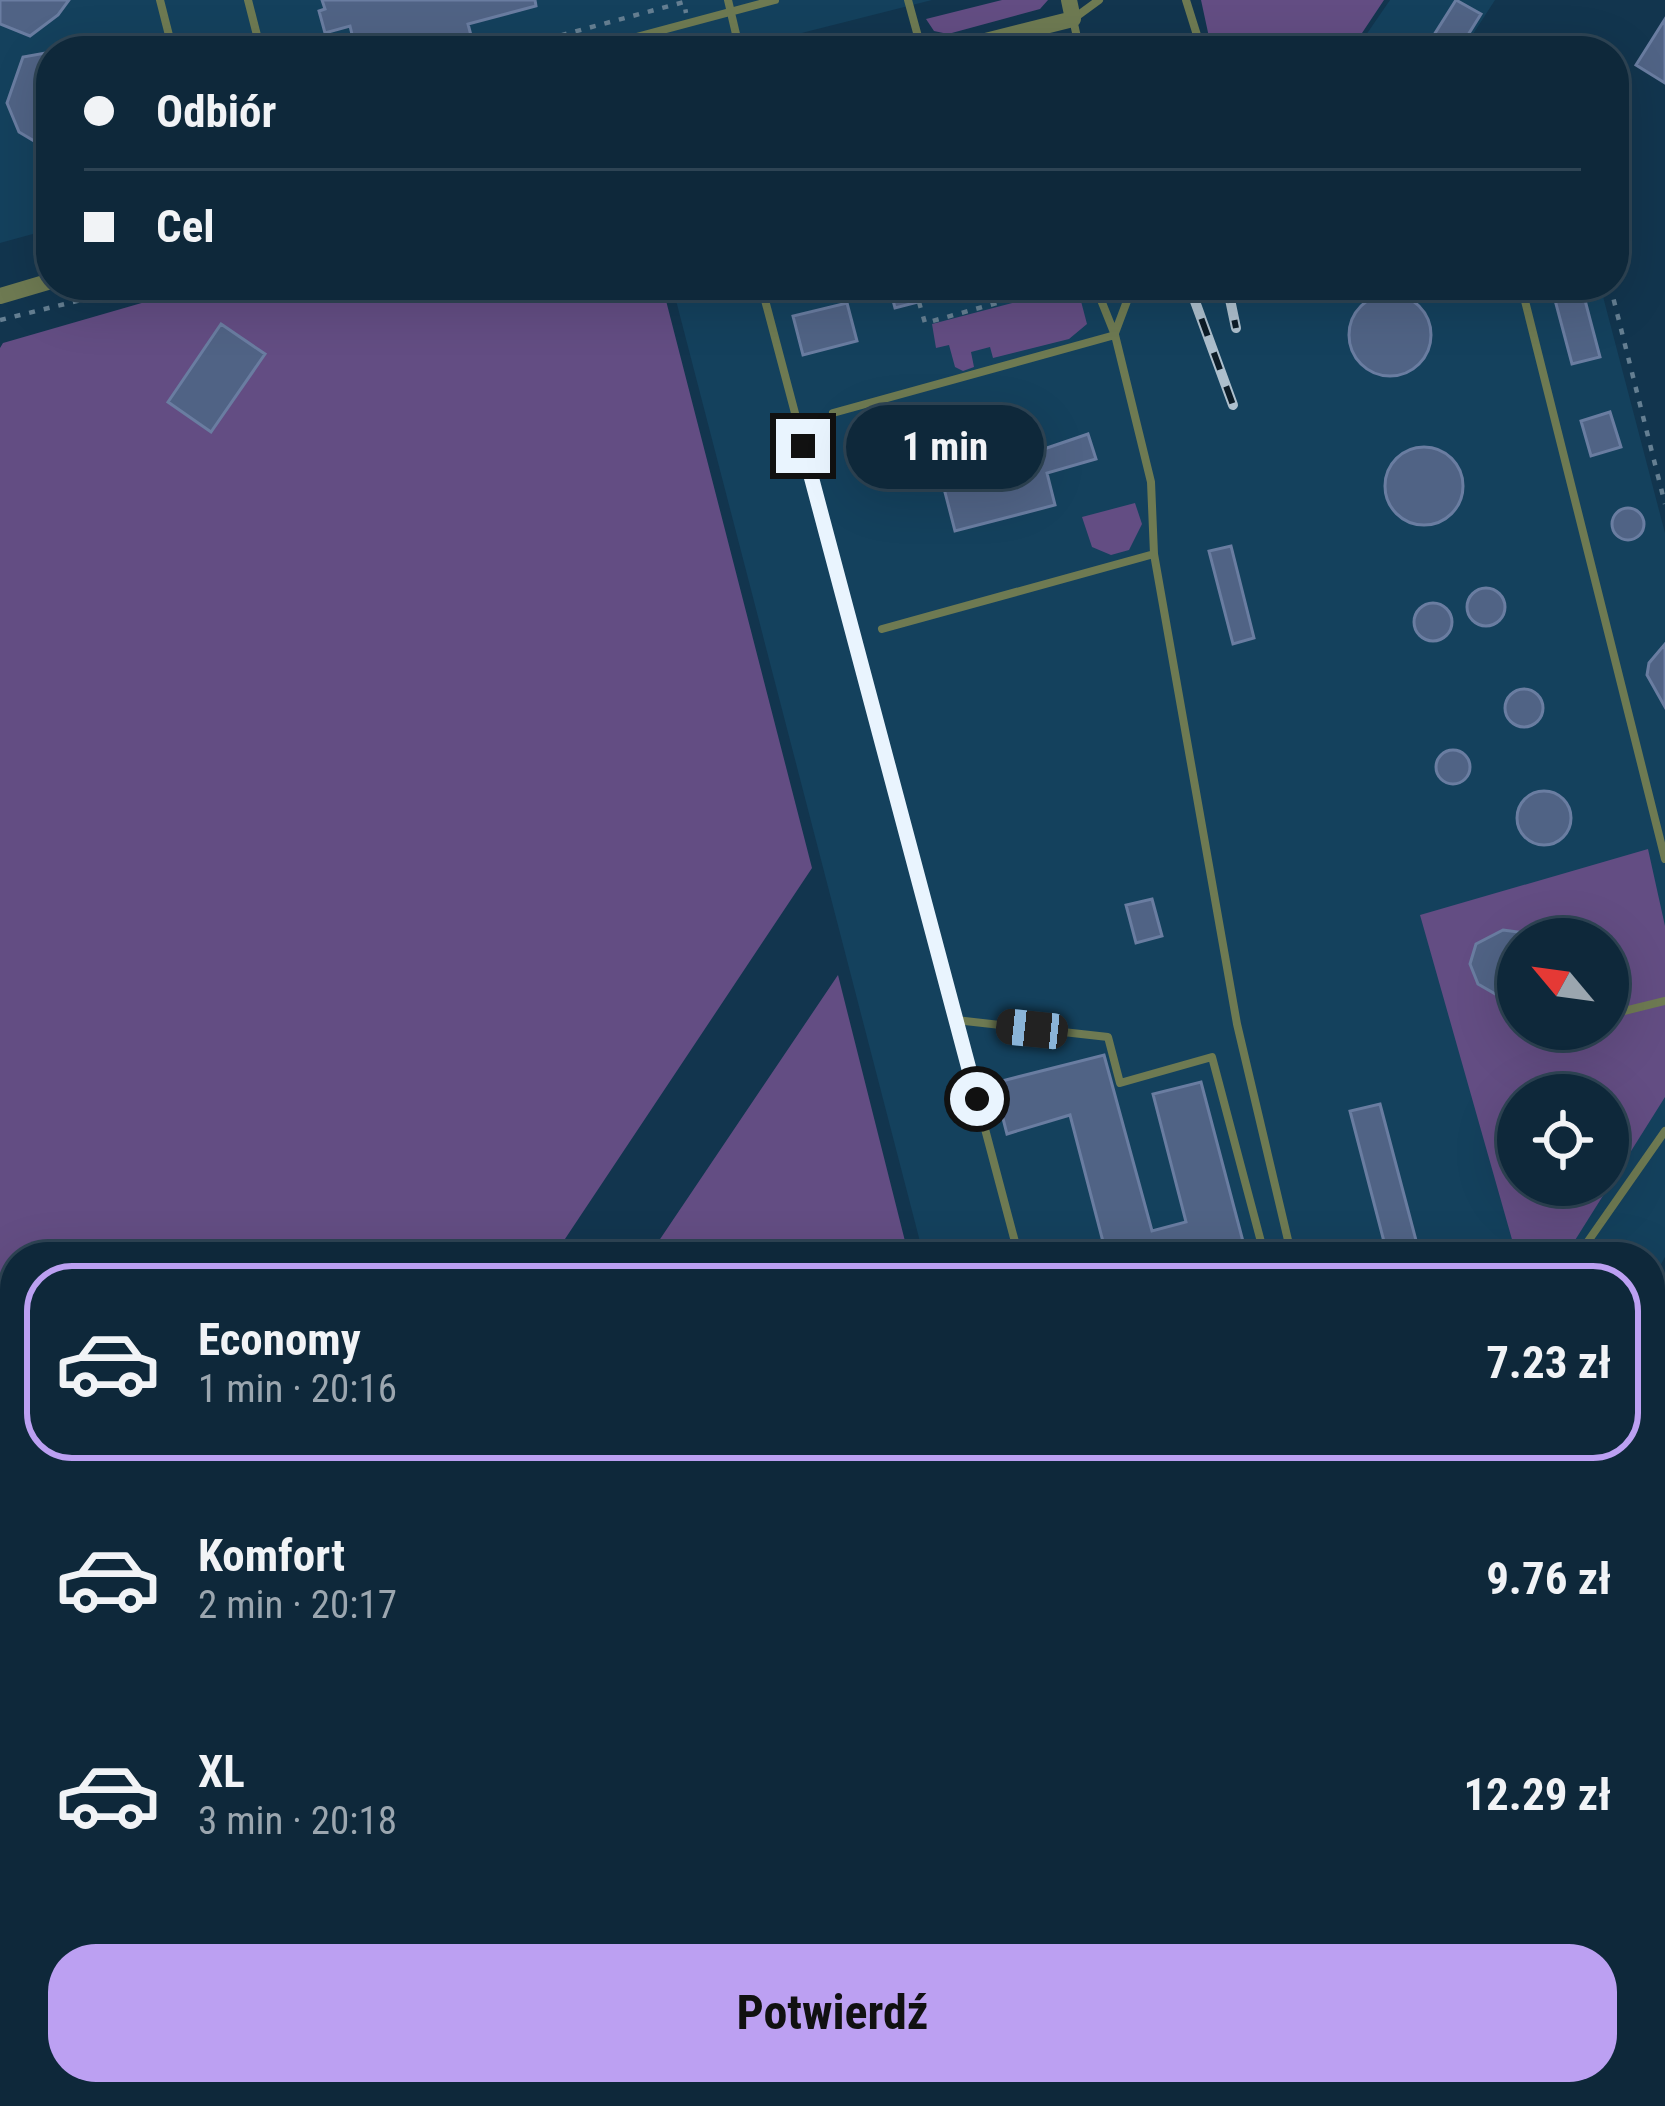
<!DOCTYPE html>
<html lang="pl">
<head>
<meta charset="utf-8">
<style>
	:root { --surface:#0e283a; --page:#173042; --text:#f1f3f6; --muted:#9ba6af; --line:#2e4454; --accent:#bca0f2 }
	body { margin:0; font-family:"Roboto Condensed",sans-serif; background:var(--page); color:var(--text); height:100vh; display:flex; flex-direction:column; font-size:45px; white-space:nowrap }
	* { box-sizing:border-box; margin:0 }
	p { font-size:39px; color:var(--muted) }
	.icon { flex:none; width:66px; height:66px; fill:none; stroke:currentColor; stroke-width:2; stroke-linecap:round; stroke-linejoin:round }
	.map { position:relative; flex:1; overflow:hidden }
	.sheet { position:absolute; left:0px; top:1242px; width:1665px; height:864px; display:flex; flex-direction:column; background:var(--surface); border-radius:48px 48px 0 0; box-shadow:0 12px 48px #0002,0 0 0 3px var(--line) }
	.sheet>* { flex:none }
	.banner { position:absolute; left:36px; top:36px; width:1593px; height:264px; border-radius:48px; box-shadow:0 12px 48px #0002,0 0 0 3px var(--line); display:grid; align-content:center; height:264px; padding:0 48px; background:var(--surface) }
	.needle { width:78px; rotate:299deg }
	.buttons { position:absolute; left:1497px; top:918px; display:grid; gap:24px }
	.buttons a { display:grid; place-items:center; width:132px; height:132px; border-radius:50%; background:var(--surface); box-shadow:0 12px 48px #0002,0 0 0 3px var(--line); font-size:60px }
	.end { position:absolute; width:54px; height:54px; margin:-27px; border:15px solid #e9f4fe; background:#111; box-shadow:0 0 0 6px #111 }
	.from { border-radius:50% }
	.bubble { position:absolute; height:84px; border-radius:42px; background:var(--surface); box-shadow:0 12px 48px #0002,0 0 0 3px var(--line); font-size:39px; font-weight:700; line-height:84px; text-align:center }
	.car { position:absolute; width:36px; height:72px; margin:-36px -18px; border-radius:15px; box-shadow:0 0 9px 3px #0007; background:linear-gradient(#222 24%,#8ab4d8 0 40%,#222 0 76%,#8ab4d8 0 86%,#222 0) }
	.banner b { display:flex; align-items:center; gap:42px; height:114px; font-size:45px }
	.banner b+b { border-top:3px solid var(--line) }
	.banner i { width:30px; height:30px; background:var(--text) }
	ul { padding:21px 0 0; list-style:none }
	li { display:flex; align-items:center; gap:36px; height:198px; margin:0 24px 18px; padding:0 24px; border:6px solid transparent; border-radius:48px }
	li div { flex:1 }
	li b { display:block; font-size:45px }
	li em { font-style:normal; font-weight:700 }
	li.active { border-color:var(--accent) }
	li>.icon { width:108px; height:108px; stroke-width:1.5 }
	.button { display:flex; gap:24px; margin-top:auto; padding:24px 48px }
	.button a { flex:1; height:138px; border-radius:48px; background:var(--accent); color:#111; font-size:48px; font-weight:700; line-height:138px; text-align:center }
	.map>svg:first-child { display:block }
</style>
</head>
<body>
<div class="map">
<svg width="1665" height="2106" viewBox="0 0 1665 2106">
	<rect width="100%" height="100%" fill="#12354e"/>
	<path fill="#14415d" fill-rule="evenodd" d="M0,0H932L730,51H51V229L0,243Z
		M1390,0H1495L1462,51H1355Z
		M672,285H746L752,292L773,285H1600L1665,533V1257L1650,1284V1257H924ZM1518,939H1608V1029H1518ZM1518,1095H1608V1185H1518Z"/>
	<path fill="#634d83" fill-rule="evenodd" d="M1002,0H1048L1040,9L948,34L934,31L926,19Z
		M1201,0H1384L1350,51H1212Z
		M204,285H662L812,868L553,1257H15V1693L0,1634V348L3,343Z
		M1077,286L1087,324L1069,339L993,358L990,347L971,352L974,367L963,371L955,367L949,345L936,348L932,324Z
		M1135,503L1142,524L1129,550L1111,555L1092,547L1082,517Z
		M1648,849L1665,926V1097L1572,1245L1517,1257L1420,915ZM1518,939H1608V1029H1518ZM1518,1095H1608V1185H1518Z
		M838,975L909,1257H648Z
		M0,1876L15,1933V2074L0,2016Z
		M118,2091H478L468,2106H123Z
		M588,2091H721L711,2106H578Z
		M967,2091H1057L1046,2106H957Z"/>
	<path fill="#506385" stroke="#6a7da1" stroke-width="3" d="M0,0H69L58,15L30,36L0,24Z
		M322,0H535L536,6L468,24L473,43L440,51H356L350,26L325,33L319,11L325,9Z
		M1456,0L1481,14L1458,51H1453L1432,38Z
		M1665,19V83L1636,65Z
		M51,52V151L19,132L7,103L23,57Z
		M889,285H960L961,291L895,308Z
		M1551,285H1581L1600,357L1572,364Z
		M1349 335a41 41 0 1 1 82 0a41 41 0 1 1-82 0Z
		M847,303L857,341L803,355L793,316Z
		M221,324L265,354L211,432L168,402Z
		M1610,412L1621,447L1591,456L1581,421Z
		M1088,434L1096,459L1047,473L1055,505L955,531L939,469L1039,443L1041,450Z
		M1385 486a39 39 0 1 1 78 0a39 39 0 1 1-78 0Z
		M1612 524a16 16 0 1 1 32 0a16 16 0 1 1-32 0Z
		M1231,546L1254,638L1233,644L1209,551Z
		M1467 607a19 19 0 1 1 38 0a19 19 0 1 1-38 0Z
		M1414 622a19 19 0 1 1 38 0a19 19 0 1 1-38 0Z
		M1665,644V707L1647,675L1649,663Z
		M1505 708a19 19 0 1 1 38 0a19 19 0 1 1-38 0Z
		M1436 767a17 17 0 1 1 34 0a17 17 0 1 1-34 0Z
		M1517 818a27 27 0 1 1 54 0a27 27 0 1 1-54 0Z
		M1152,899L1162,936L1136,943L1126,905Z
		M1503,930L1518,932V992L1508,995H1497L1478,984L1470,964L1476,944Z
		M1104,1055L1152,1231L1186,1222L1153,1094L1201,1082L1245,1249L1212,1257H1107L1070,1115L1007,1134L994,1083Z
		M1380,1104L1417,1244L1420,1257H1388L1350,1111Z"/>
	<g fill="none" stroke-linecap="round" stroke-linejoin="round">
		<path stroke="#657f92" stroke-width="4.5" stroke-dasharray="6 9" stroke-linecap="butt" d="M700,35L713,46
			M316,43L330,40L333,51
			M503,51L684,2L686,13
			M1610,285L1665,504
			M919,302L925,323L1062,285
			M0,320L142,285
			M0,1834L15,1891
			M0,1863L15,1919
			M61,2091L65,2106
			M68,2091L71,2106"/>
		<path stroke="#6e7a52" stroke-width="8" d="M160,0L173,51
			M248,0L261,51
			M728,0L740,51
			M908,0L922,51
			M1186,0L1202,51
			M1026,32L1031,51
			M584,51L775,0
			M1080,51L1073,19L1099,0
			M761,285L1019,1257
			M1095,285L1115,335L1151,482L1154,554L1237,1024L1292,1257
			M1521,285L1665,859
			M1131,296L1167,285
			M1115,333L1133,285
			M833,413L1115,335
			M882,629L1154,554
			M1608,1015L1665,1001
			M956,1020L1108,1037L1120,1083L1212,1057L1265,1257
			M1577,1257L1665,1131"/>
		<path stroke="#6e7a52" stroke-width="16" d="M946,51L1073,19L1069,0
			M0,296L51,281"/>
		<path stroke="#90a361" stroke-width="24" d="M0,1703L15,1761
			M101,2091L104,2106"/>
		<defs>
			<path id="rail" d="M1189,285L1233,405
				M1227,285L1236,328"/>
		</defs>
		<use href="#rail" stroke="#adbfcd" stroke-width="10"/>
		<use href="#rail" stroke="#0d1c27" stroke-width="6" stroke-dasharray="18" stroke-linecap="butt"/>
	</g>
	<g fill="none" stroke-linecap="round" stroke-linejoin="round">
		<path stroke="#e9f4fe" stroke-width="15" d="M803,446L977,1099"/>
	</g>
</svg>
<div class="buttons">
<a><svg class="needle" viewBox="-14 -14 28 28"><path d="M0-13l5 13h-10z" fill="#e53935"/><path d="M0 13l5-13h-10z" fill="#9ba6af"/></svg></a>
<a><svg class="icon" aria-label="locate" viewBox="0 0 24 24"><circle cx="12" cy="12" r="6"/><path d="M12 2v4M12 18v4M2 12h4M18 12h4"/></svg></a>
</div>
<i class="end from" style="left:977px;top:1099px"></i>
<i class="end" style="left:803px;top:446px"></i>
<div class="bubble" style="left:846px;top:405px;width:198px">1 min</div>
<i class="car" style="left:1032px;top:1029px;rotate:276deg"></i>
<div class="banner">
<b><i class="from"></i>Odbiór</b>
<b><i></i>Cel</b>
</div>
<section class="sheet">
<ul>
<li class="active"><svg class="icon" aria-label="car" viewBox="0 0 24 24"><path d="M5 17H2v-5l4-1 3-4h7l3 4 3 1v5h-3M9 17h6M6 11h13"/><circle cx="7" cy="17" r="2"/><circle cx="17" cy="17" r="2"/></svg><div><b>Economy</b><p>1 min · 20:16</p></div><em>7.23 zł</em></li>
<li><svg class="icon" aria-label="car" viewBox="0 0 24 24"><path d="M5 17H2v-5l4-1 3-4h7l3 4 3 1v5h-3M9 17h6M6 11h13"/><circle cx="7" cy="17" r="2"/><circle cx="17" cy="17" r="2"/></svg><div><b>Komfort</b><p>2 min · 20:17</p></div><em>9.76 zł</em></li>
<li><svg class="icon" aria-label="car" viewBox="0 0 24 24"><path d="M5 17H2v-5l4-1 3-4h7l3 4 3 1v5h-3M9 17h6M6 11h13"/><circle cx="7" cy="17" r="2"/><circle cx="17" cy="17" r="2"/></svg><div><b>XL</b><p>3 min · 20:18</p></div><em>12.29 zł</em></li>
</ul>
<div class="button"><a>Potwierdź</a></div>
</section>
</div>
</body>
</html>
